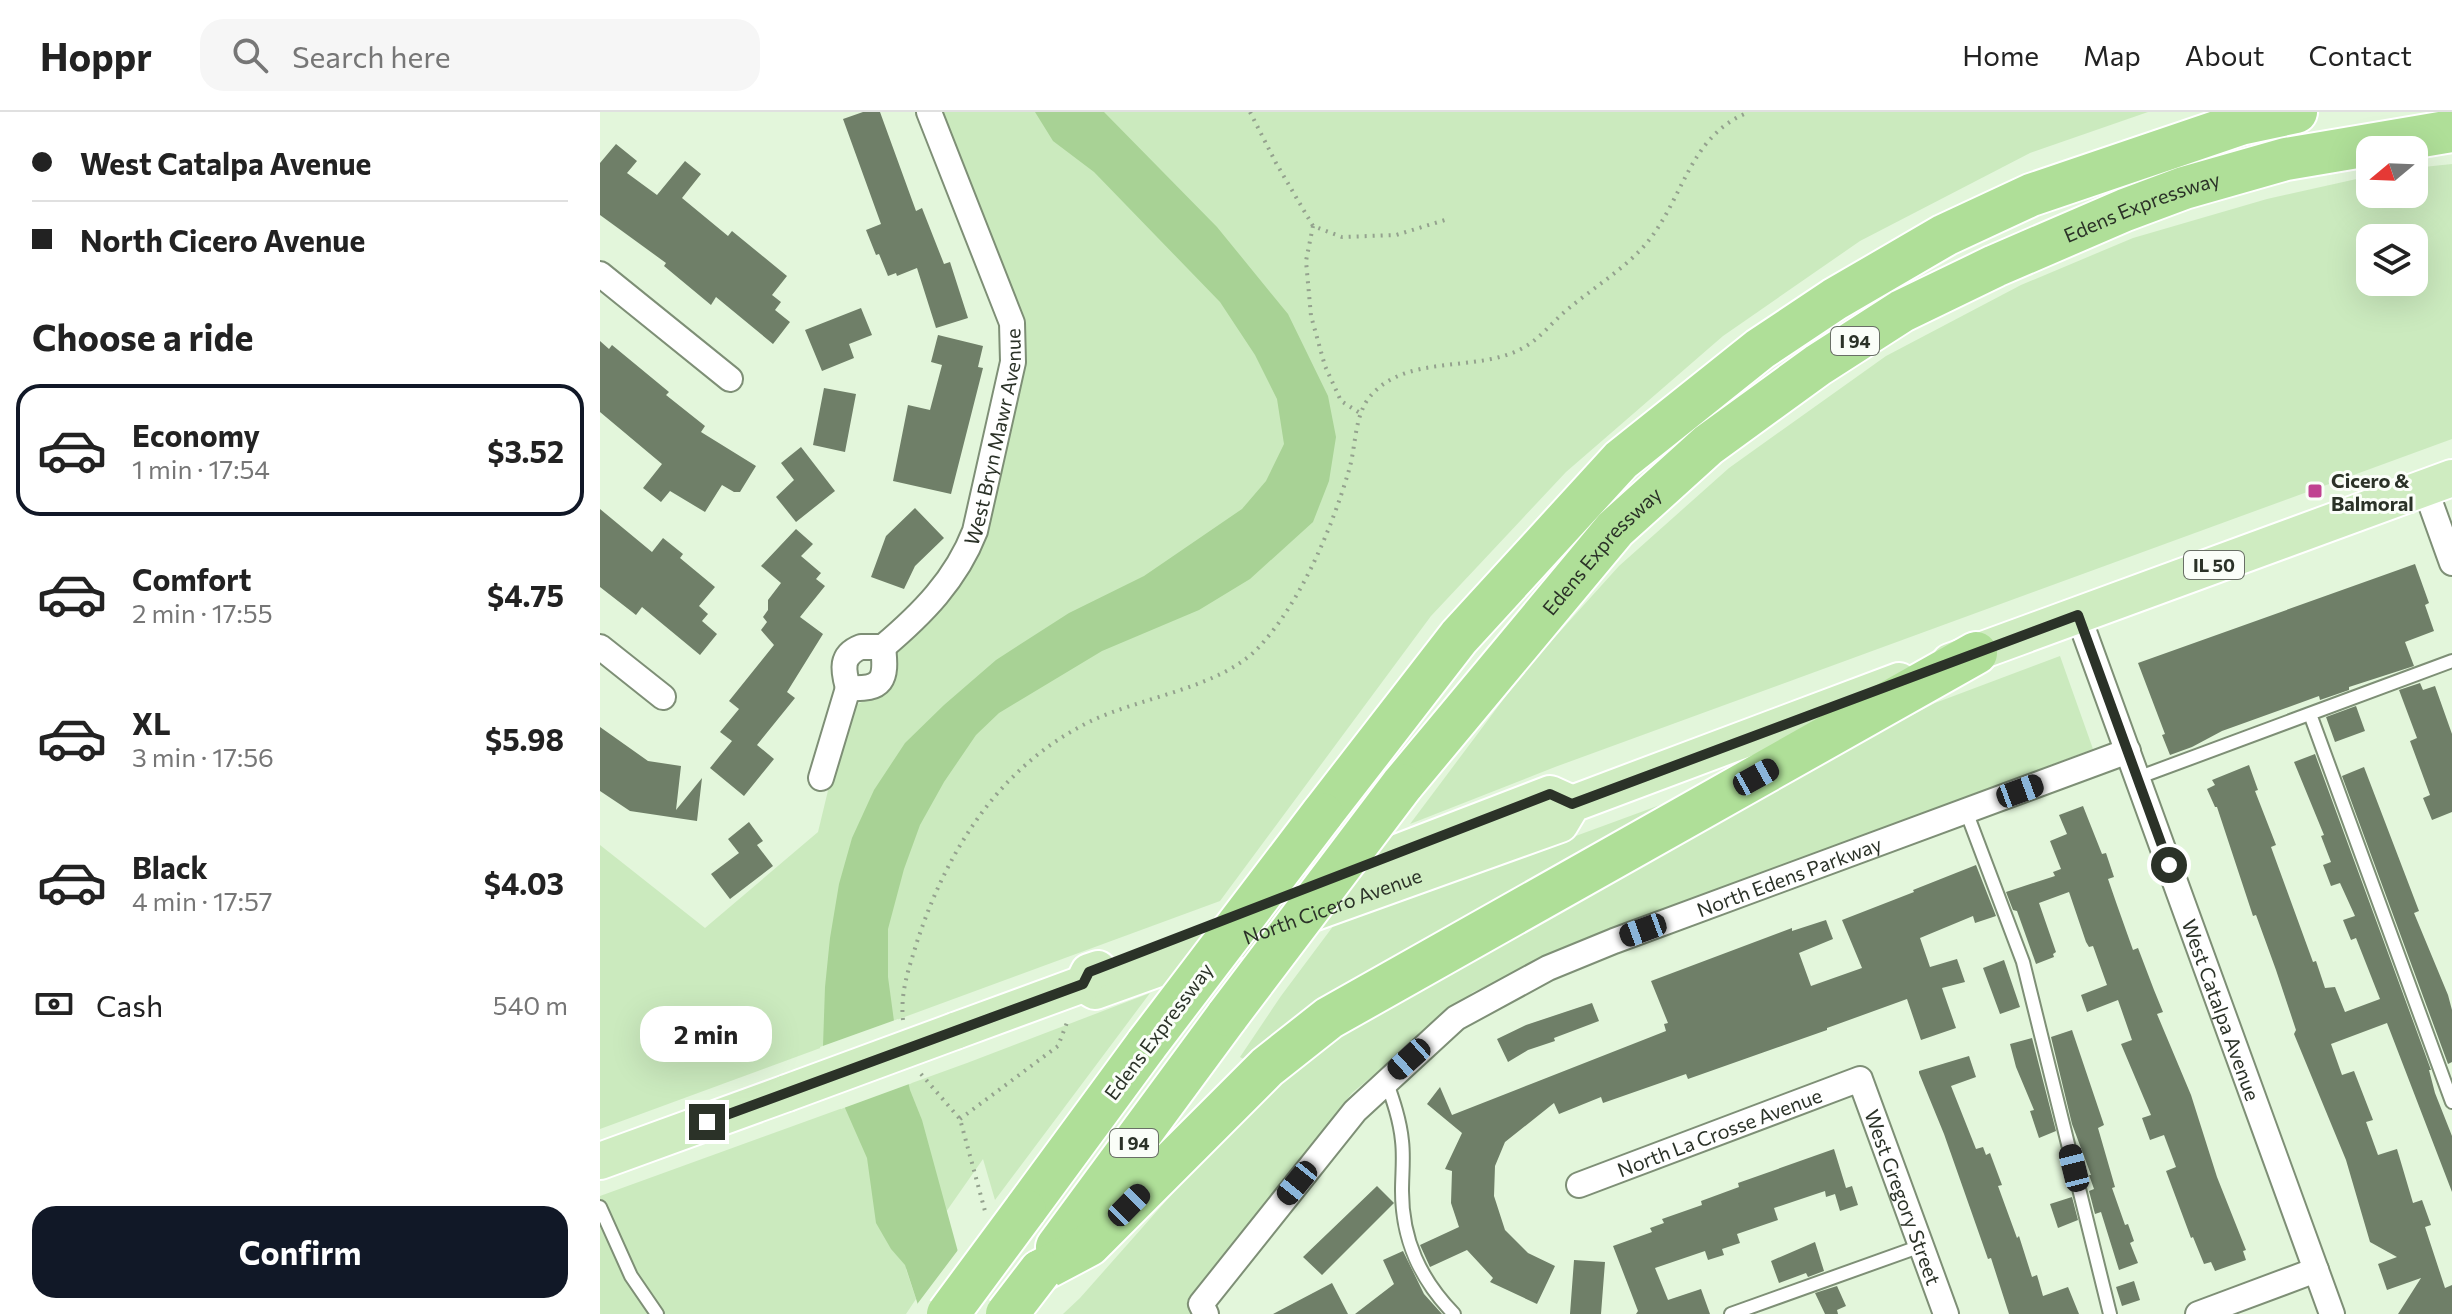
<!DOCTYPE html>
<html lang="en">
<head>
<meta charset="utf-8">
<style>
	:root { --surface:#fff; --page:#f6f6f6; --text:#222; --muted:#767676; --line:#e0e0e0; --accent:#111827 }
	body { margin:0; font-family:Commissioner,sans-serif; background:var(--page); color:var(--text); height:100vh; display:flex; flex-direction:column; font-size:30px; white-space:nowrap }
	* { box-sizing:border-box; margin:0 }
	p { font-size:26px; color:var(--muted) }
	.icon { flex:none; width:44px; height:44px; fill:none; stroke:currentColor; stroke-width:2; stroke-linecap:round; stroke-linejoin:round }
	.map { position:relative; flex:1; overflow:hidden }
	.drawer { display:flex; flex-direction:column; background:var(--surface); width:600px }
	.drawer>* { flex:none }
	.guide { display:grid; align-content:center; height:176px; padding:0 32px; background:var(--surface) }
	.needle { width:52px; rotate:251deg }
	.fabs { position:absolute; left:1756px; top:24px; display:grid; gap:16px }
	.fabs a { display:grid; place-items:center; width:72px; height:72px; border-radius:16px; background:var(--surface); box-shadow:0 8px 32px #0002; font-size:40px }
	.end { position:absolute; width:36px; height:36px; margin:-18px; border:10px solid #2b3228; background:#fff; box-shadow:0 0 0 4px #fff }
	.from { border-radius:50% }
	.bubble { position:absolute; height:56px; border-radius:24px; background:var(--surface); box-shadow:0 8px 32px #0002; font-size:26px; font-weight:700; line-height:56px; text-align:center }
	.car { position:absolute; width:24px; height:48px; margin:-24px -12px; border-radius:10px; box-shadow:0 0 6px 2px #0007; background:linear-gradient(#222 24%,#8ab4d8 0 40%,#222 0 76%,#8ab4d8 0 86%,#222 0) }
	.guide b { display:flex; align-items:center; gap:28px; height:76px; font-size:30px }
	.guide b+b { border-top:2px solid var(--line) }
	.guide i { width:20px; height:20px; background:var(--text) }
	ul { padding:0; list-style:none }
	li { display:flex; align-items:center; gap:24px; height:132px; margin:0 16px 12px; padding:0 16px; border:4px solid transparent; border-radius:24px }
	li div { flex:1 }
	li b { display:block; font-size:30px }
	li em { font-style:normal; font-weight:700 }
	li.selected { border-color:var(--accent) }
	li>.icon { width:72px; height:72px; stroke-width:1.5 }
	h2 { padding:0 32px; font-size:36px; line-height:96px }
	.pay { display:flex; align-items:center; gap:20px; height:88px; padding:0 32px; font-size:30px }
	.pay p { margin-inline-start:auto }
	.action { display:flex; gap:16px; margin-top:auto; padding:16px 32px }
	.action a { flex:1; height:92px; border-radius:24px; background:var(--accent); color:#fff; font-size:32px; font-weight:700; line-height:92px; text-align:center }
	header { display:flex; align-items:center; gap:48px; box-sizing:border-box; height:112px; padding:0 40px; background:var(--surface); border-bottom:2px solid var(--line) }
	header strong { font-size:38px }
	nav { display:flex; gap:44px; margin-inline-start:auto; font-size:28px }
	.search { width:560px; height:72px; background:var(--page); display:flex; align-items:center; gap:20px; box-sizing:border-box; padding:0 28px; border-radius:24px; color:var(--muted); font-size:30px }
	main { display:flex; flex:1; min-height:0 }
	.map>svg:first-child { display:block }
</style>
</head>
<body>
<header>
<strong>Hoppr</strong>
<div class="search"><svg class="icon" aria-label="search" viewBox="0 0 24 24"><circle cx="10" cy="10" r="6"/><path d="M15 15l6 6"/></svg>Search here</div>
<nav><a>Home</a><a>Map</a><a>About</a><a>Contact</a></nav>
</header>
<main>
<section class="drawer">
<div class="guide">
<b><i class="from"></i>West Catalpa Avenue</b>
<b><i></i>North Cicero Avenue</b>
</div>
<h2>Choose a ride</h2>
<ul>
<li class="selected"><svg class="icon" aria-label="car" viewBox="0 0 24 24"><path d="M5 17H2v-5l4-1 3-4h7l3 4 3 1v5h-3M9 17h6M6 11h13"/><circle cx="7" cy="17" r="2"/><circle cx="17" cy="17" r="2"/></svg><div><b>Economy</b><p>1 min · 17:54</p></div><em>$3.52</em></li>
<li><svg class="icon" aria-label="car" viewBox="0 0 24 24"><path d="M5 17H2v-5l4-1 3-4h7l3 4 3 1v5h-3M9 17h6M6 11h13"/><circle cx="7" cy="17" r="2"/><circle cx="17" cy="17" r="2"/></svg><div><b>Comfort</b><p>2 min · 17:55</p></div><em>$4.75</em></li>
<li><svg class="icon" aria-label="car" viewBox="0 0 24 24"><path d="M5 17H2v-5l4-1 3-4h7l3 4 3 1v5h-3M9 17h6M6 11h13"/><circle cx="7" cy="17" r="2"/><circle cx="17" cy="17" r="2"/></svg><div><b>XL</b><p>3 min · 17:56</p></div><em>$5.98</em></li>
<li><svg class="icon" aria-label="car" viewBox="0 0 24 24"><path d="M5 17H2v-5l4-1 3-4h7l3 4 3 1v5h-3M9 17h6M6 11h13"/><circle cx="7" cy="17" r="2"/><circle cx="17" cy="17" r="2"/></svg><div><b>Black</b><p>4 min · 17:57</p></div><em>$4.03</em></li>
</ul>
<div class="pay"><svg class="icon" aria-label="cash" viewBox="0 0 24 24"><path d="M3 7h18v10H3z"/><circle cx="12" cy="12" r="2"/></svg>Cash<p>540 m</p></div>
<div class="action"><a>Confirm</a></div>
</section>
<div class="map">
<svg width="1852" height="1202" viewBox="0 0 1852 1202">
	<rect width="100%" height="100%" fill="#e3f6db"/>
	<path fill="#cbeabe" fill-rule="evenodd" d="M337,0H1548L1430,41L1260,129L1123,224L966,360L831,504L620,789L0,1017V733L105,816L218,720L245,608C257,581 277,593 287,575C295,563 293,545 301,533C316,511 341,496 358,475C368,462 375,446 382,431L415,286L425,230Z
		M1852,52V327L955,655L810,712L927,556L1019,454L1129,356L1286,244L1421,173L1533,126L1667,87L1770,64V82H1814V56ZM1770,126H1814V170H1770Z
		M1460,544L1493,637L982,832L873,880L752,981L594,1186L590,1202H463L480,1186L627,1020L707,945L770,902L1119,705L1335,591Z
		M1139,664L652,952L640,945L681,884L734,813Z
		M550,881L395,1088L383,1047L306,1157L316,1187L306,1202H0V1084L367,951Z"/>
	<path fill="#a8d295" d="M435,0H504L617,115L688,202L728,284L736,325L729,369L713,410L650,467L599,498L502,539L399,601L376,623L344,670L320,713L304,757L288,817V865L294,909L310,978L322,1008L375,1202H321L305,1153L291,1137L276,1111L267,1046L245,996L223,934L225,875L230,826L239,772L252,726L274,678L305,631L344,593L396,548L469,501L544,464L642,397L666,369L684,332L677,287L655,243L620,190L494,60L453,29Z"/>
	<path fill="#e3f6db" d="M298,907L312,971L241,997L220,935Z
		M361,1134L379,1202H317L315,1195Z"/>
	<path fill="#6f7f68" d="M263,0H280L316,99L322,96L344,152L350,150L368,206L336,216L317,156L297,164L296,161L288,164L279,142L276,143L266,118L281,112L243,7Z
		M16,32L37,49L27,61L57,83L85,49L101,62L82,86L128,124L132,119L187,164L172,183L181,190L175,198L190,210L173,232L116,185L111,193L64,154L66,151L0,103V51Z
		M261,196L272,223L249,232L254,246L222,259L205,218Z
		M338,223L383,234L378,255L383,256L351,382L293,369L308,293L330,298L342,253L331,250Z
		M0,229L9,237L12,233L69,280L66,283L105,314L101,320L156,354L140,380H134L122,373L105,400L70,379L61,390L43,376L62,352L0,300Z
		M224,276L256,282L245,340L213,333Z
		M201,335L235,379L196,410L176,385L194,368L181,351Z
		M315,396L344,426L315,454L304,477L271,465L286,424Z
		M0,397L52,440L63,426L83,442L80,446L115,475L99,494L108,502L102,509L117,522L100,543L42,495L36,503L0,475Z
		M196,417L213,432L201,444L221,461L216,467L225,474L200,505L223,522L187,580L195,586L157,633L174,647L144,684L110,656L132,629L120,620L139,597L129,589L174,533L161,518L167,510L163,505L168,498V488L181,471L161,454Z
		M1815,452L1829,491L1825,493L1834,519L1805,530L1814,554L1749,575V578L1720,588L1719,584L1622,619L1592,635L1570,643L1562,623L1565,622L1538,551Z
		M1820,571L1823,578L1835,574L1852,622V700L1832,708L1823,686L1830,683L1810,629L1817,626L1799,578Z
		M1756,594L1765,619L1735,630L1726,605Z
		M0,615L48,649L81,654L76,698L102,666L97,709L30,699L0,679Z
		M1715,642L1831,958H1829L1835,981L1852,1024V1080L1787,911L1731,932L1742,963L1754,959L1773,1008L1766,1010L1778,1043L1797,1037L1813,1091L1822,1088L1831,1113L1825,1115L1845,1176L1852,1173V1202H1798L1821,1166L1787,1178L1778,1152L1797,1145L1770,1130L1746,1048L1694,922L1696,918L1676,858L1656,803L1653,804L1617,695H1615L1607,677L1615,673L1612,668L1649,653L1658,678L1655,679L1676,733L1671,735L1713,850L1716,849L1725,876L1735,875L1745,900L1780,887L1756,826L1751,828L1743,808L1755,804L1740,771L1731,774L1723,753L1731,750L1721,724L1724,723L1694,650Z
		M1764,655L1819,799L1814,801L1848,883L1852,898V950L1848,952L1742,664Z
		M1483,694L1502,742L1506,741L1514,765L1508,767L1517,793L1533,838L1538,836L1554,878L1563,900L1557,902L1591,983L1617,1065L1646,1138L1643,1139L1646,1148L1615,1159L1611,1150L1604,1152L1593,1125L1591,1126L1566,1059L1576,1055L1564,1023L1550,1028L1542,1006L1551,1003L1521,932L1532,928L1518,888L1487,900L1481,883L1507,873L1493,834L1489,835L1486,830L1469,780L1439,791L1456,840L1453,842L1454,845L1436,852L1417,799L1413,798L1406,780L1455,764L1453,760L1461,757L1450,729L1467,722L1459,703Z
		M149,710L163,729L157,733L173,754L130,787L111,762L139,741L128,727Z
		M1376,753L1396,804L1375,811L1373,804L1320,826L1330,855L1357,847L1365,870L1342,876L1356,916L1321,928L1307,887L1227,916V918L1088,967L1086,962L1003,991L1001,985L959,1002L954,991L905,1030L895,1054L894,1084L905,1118L928,1141L955,1154L937,1192L890,1170L893,1166L867,1138L830,1155L820,1133L859,1115L851,1091L852,1059L845,1057L862,1021L827,992L840,975L852,1003L1066,919L1064,912L1068,911L1051,869L1192,816V819L1226,808L1233,827L1199,841L1211,874L1262,856L1242,808L1314,780L1313,778Z
		M1404,848L1420,895L1400,902L1383,856Z
		M992,891L999,909L954,926L955,929L928,938L908,950L897,927L926,913Z
		M1472,918L1504,1013L1498,1016L1515,1075L1512,1076L1525,1113L1528,1112L1534,1129L1530,1131L1538,1151L1519,1158L1501,1100L1495,1102L1489,1079L1494,1077L1489,1063H1491L1472,1012L1451,925Z
		M1432,926L1456,1019L1439,1026L1430,999L1434,998L1416,955L1410,932Z
		M1369,944L1376,965L1351,974L1376,1037L1383,1035L1386,1043L1390,1041L1402,1073L1398,1074L1417,1126L1419,1124L1432,1165L1437,1163L1443,1184L1468,1175L1479,1202H1409L1391,1146L1388,1147L1344,1022L1319,961V959Z
		M1234,1037L1246,1076L1252,1074L1258,1093L1240,1099L1235,1082L1226,1085L1225,1079L1174,1096L1178,1108L1137,1122L1140,1131L1122,1137L1124,1143L1108,1148L1105,1139L1055,1156L1068,1188L1101,1177L1110,1202H1036L1038,1199L1013,1134L1052,1120L1050,1116L1064,1111L1062,1107L1102,1093L1101,1089L1139,1075L1138,1071Z
		M777,1074L794,1091L722,1163L703,1145Z
		M1472,1085L1478,1108L1458,1116L1450,1092Z
		M1215,1130L1224,1159L1208,1165L1206,1161L1179,1171L1171,1149Z
		M803,1139L824,1182L842,1202H755L794,1172L783,1148Z
		M974,1148L1005,1150L1001,1202H970Z
		M1534,1169L1540,1188L1522,1194L1516,1175Z
		M732,1171L748,1202H673Z
		M1237,1174L1246,1194L1237,1198L1238,1202H1225L1215,1181Z"/>
	<g fill="none" stroke-linecap="round" stroke-linejoin="round">
		<defs>
			<path id="lane" d="M1710,602L1852,990
				M1537,666L1852,549
				M1366,699L1423,850L1510,1202
				M786,968C793,988 800,1008 802,1029C804,1045 802,1062 802,1079C802,1128 820,1167 854,1202
				M0,1095L31,1164L57,1202
				M1131,1202L1321,1134"/>
			<g id="street">
				<path d="M0,162L130,267"/>
				<path d="M1825,376L1852,451"/>
				<path id="s1" d="M1478,503L1732,1202"/>
				<path d="M0,535L63,585"/>
				<path d="M261,535H283C287,568 283,578 248,576C243,558 240,543 261,535Z"/>
				<path id="s2" d="M283,535C322,502 356,468 375,419L413,250L412,211L329,0"/>
				<path d="M221,666L248,576"/>
				<path id="s3" d="M979,1073L1260,967L1346,1202"/>
				<path id="s4" d="M606,1202L601,1192L755,999L856,906L948,856L1014,829L1528,639"/>
				<path d="M1598,1202L1716,1158"/>
			</g>
			<g id="primary">
				<path d="M1350,550L1852,366"/>
				<path d="M724,769L950,682L972,692"/>
				<path id="s5" d="M483,872L495,879L960,712L972,692L1299,569"/>
				<path d="M355,919L483,872L489,860L498,857"/>
				<path d="M0,1049L187,981"/>
			</g>
			<g id="highway">
				<path id="s6" d="M802,673L1015,417L1108,333L1218,253L1302,199L1395,154L1525,98L1584,76L1686,47L1852,19"/>
				<path d="M722,702L859,525L1021,348L1160,237L1235,187L1345,123L1431,83L1640,12L1696,0"/>
				<path d="M425,1098L547,932"/>
				<path d="M457,1135L628,903"/>
				<path d="M440,1159L489,1133L667,955L729,906L1376,541"/>
			</g>
		</defs>
		<use href="#lane" stroke="#7e8f76" stroke-width="16"/>
		<use href="#street" stroke="#7e8f76" stroke-width="28"/>
		<use href="#primary" stroke="#fff" stroke-width="40"/>
		<use href="#highway" stroke="#fff" stroke-width="46"/>
		<path stroke="#94a28e" stroke-width="4" stroke-dasharray="2 6" stroke-linecap="butt" d="M650,0L676,51L713,114L742,125L796,123L845,108
			M713,114L706,149L711,204L725,254L741,289L760,301
			M303,908C300,880 309,856 317,830C347,738 400,654 489,610C540,585 621,576 659,535C701,490 732,416 749,358C756,335 754,307 768,287C804,240 876,262 923,236C941,226 952,210 968,197C993,176 1023,158 1045,133C1084,88 1088,24 1149,0
			M321,962L360,1007L385,1099
			M360,1007L458,934L468,908"/>
		<use href="#lane" stroke="#fff" stroke-width="12"/>
		<use href="#street" stroke="#fff" stroke-width="24"/>
		<use href="#primary" stroke="#cfecc1" stroke-width="36"/>
		<use href="#highway" stroke="#afdf98" stroke-width="42"/>
		<defs>
			<path id="primary-bridge" d="M187,981L355,919"/>
			<path id="highway-bridge" d="M628,903L802,673
				M547,932L722,702
				M348,1202L425,1098
				M407,1202L440,1159"/>
		</defs>
		<use href="#primary-bridge" stroke="#fff" stroke-width="40" stroke-linecap="butt"/>
		<use href="#highway-bridge" stroke="#fff" stroke-width="46" stroke-linecap="butt"/>
		<use href="#primary-bridge" stroke="#cfecc1" stroke-width="36"/>
		<use href="#highway-bridge" stroke="#afdf98" stroke-width="42"/>
	</g>
	<g fill="none" stroke-linecap="round" stroke-linejoin="round">
		<path stroke="#2b3228" stroke-width="10" d="M107,1010L483,872L489,860L950,682L972,692L1478,503L1569,753"/>
	</g>
	<rect fill="#c04391" stroke="#fafef8" stroke-width="3" x="1707" y="371" width="16" height="16" rx="4"/>
	<g text-anchor="middle" dominant-baseline="central" stroke-width="6" stroke-linejoin="round" paint-order="stroke">
		<g fill="#fafef8" stroke="#696f66" stroke-width="2">
			<rect x="1231" y="215" width="48" height="28" rx="6"/>
			<rect x="1584" y="439" width="60" height="28" rx="6"/>
			<rect x="510" y="1017" width="48" height="28" rx="6"/>
		</g>
		<g font-size="18" font-weight="bold" fill="#2b3228">
			<text x="1255" y="229">I 94</text>
			<text x="1614" y="453">IL 50</text>
			<text x="534" y="1031">I 94</text>
		</g>
		<g font-size="20" fill="#2b3228" stroke="#fafef8">
			<text stroke="none"><textPath href="#s6" startOffset="956">Edens Expressway</textPath></text>
			<text stroke="none"><textPath href="#s2" startOffset="246">West Bryn Mawr Avenue</textPath></text>
			<text stroke="none"><textPath href="#s6" startOffset="308">Edens Expressway</textPath></text>
			<text stroke="none"><textPath href="#s4" startOffset="758">North Edens Parkway</textPath></text>
			<text stroke="none"><textPath href="#s5" startOffset="266">North Cicero Avenue</textPath></text>
			<text stroke="none"><textPath href="#s1" startOffset="420">West Catalpa Avenue</textPath></text>
			<text transform="translate(558 919) rotate(-53)">Edens Expressway</text>
			<text stroke="none"><textPath href="#s3" startOffset="150">North La Crosse Avenue</textPath></text>
			<text stroke="none"><textPath href="#s3" startOffset="426">West Gregory Street</textPath></text>
		</g>
		<g font-size="20" font-weight="bold" fill="#2b3228" stroke="#fafef8" text-anchor="start">
			<text x="1731" y="368">Cicero &amp;<tspan x="1731" dy="23">Balmoral</tspan></text>
		</g>
	</g>
</svg>
<div class="fabs">
<a><svg class="needle" viewBox="-14 -14 28 28"><path d="M0-13l5 13h-10z" fill="#e53935"/><path d="M0 13l5-13h-10z" fill="#767676"/></svg></a>
<a><svg class="icon" aria-label="layers" viewBox="0 0 24 24"><path d="M12 4l9 5-9 5-9-5zM3 14l9 5 9-5"/></svg></a>
</div>
<i class="end from" style="left:1569px;top:753px"></i>
<i class="end" style="left:107px;top:1010px"></i>
<div class="bubble" style="left:40px;top:894px;width:132px">2 min</div>
<i class="car" style="left:1156px;top:665px;rotate:61deg"></i>
<i class="car" style="left:1420px;top:679px;rotate:70deg"></i>
<i class="car" style="left:1043px;top:818px;rotate:250deg"></i>
<i class="car" style="left:809px;top:947px;rotate:228deg"></i>
<i class="car" style="left:1474px;top:1056px;rotate:346deg"></i>
<i class="car" style="left:697px;top:1071px;rotate:219deg"></i>
<i class="car" style="left:529px;top:1093px;rotate:45deg"></i>
</div>
</main>
</body>
</html>
